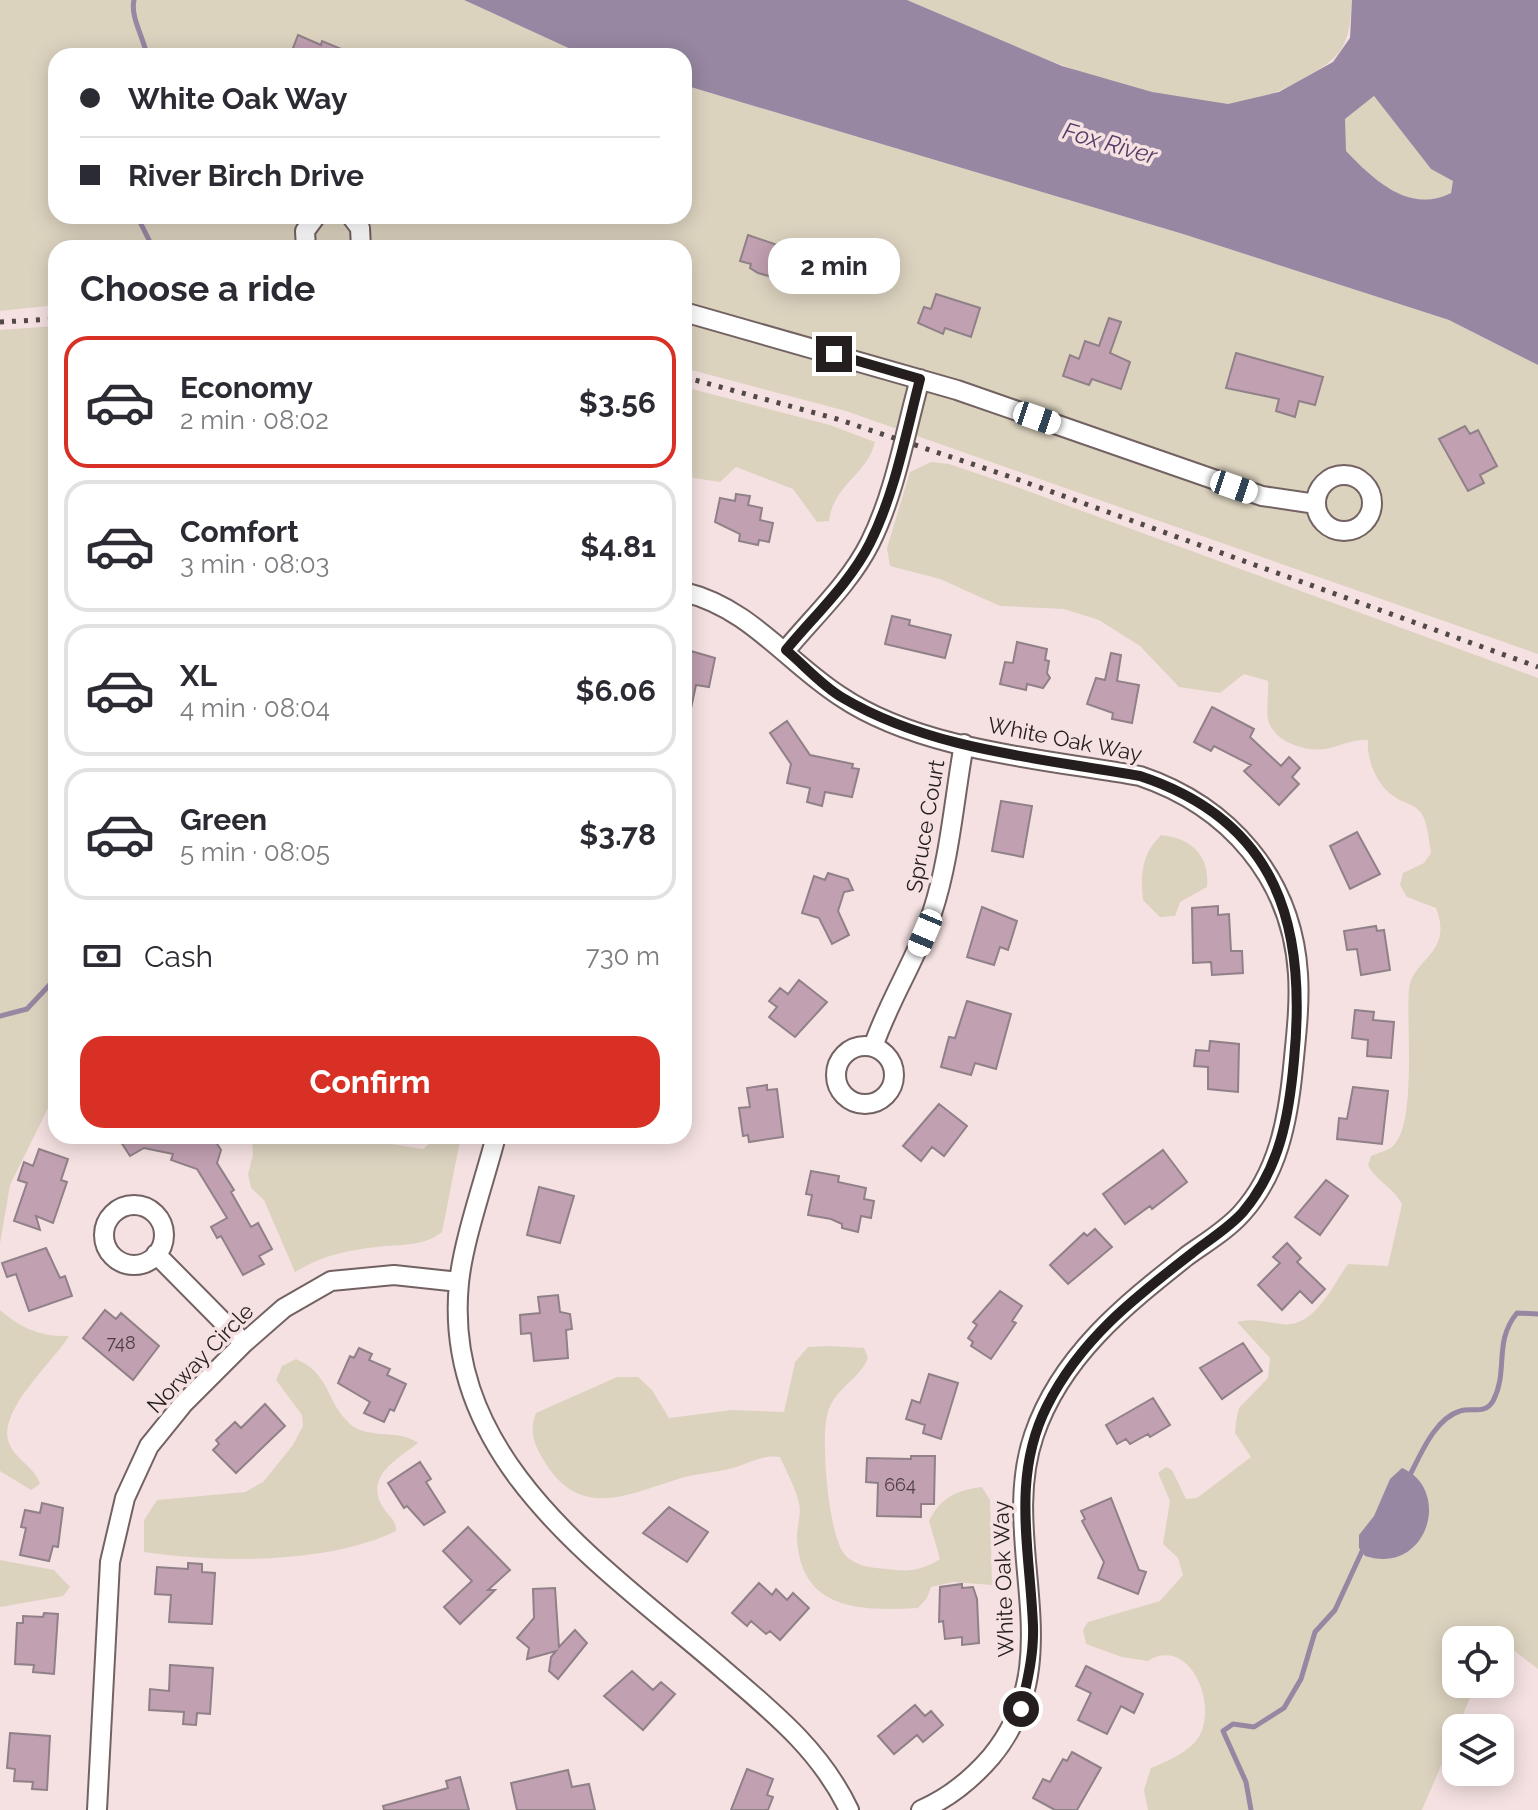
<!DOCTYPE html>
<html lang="en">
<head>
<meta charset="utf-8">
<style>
	:root { --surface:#fff; --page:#f7f7f7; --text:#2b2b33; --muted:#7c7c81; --line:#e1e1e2; --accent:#d93025 }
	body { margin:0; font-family:Raleway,sans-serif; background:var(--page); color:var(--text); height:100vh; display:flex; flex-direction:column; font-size:30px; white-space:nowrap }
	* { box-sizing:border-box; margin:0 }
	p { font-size:26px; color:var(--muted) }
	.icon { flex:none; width:44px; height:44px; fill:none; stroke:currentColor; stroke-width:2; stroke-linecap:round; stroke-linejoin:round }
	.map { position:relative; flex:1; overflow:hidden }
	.details { position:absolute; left:48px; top:240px; width:644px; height:904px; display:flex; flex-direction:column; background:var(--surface); border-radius:24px; box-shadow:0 4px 20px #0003 }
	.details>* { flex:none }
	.top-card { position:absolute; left:48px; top:48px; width:644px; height:176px; border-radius:24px; box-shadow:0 4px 20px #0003; display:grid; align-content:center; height:176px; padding:0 32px; background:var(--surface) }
	.buttons { position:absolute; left:1442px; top:1626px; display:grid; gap:16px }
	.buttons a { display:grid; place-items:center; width:72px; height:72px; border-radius:16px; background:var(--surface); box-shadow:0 4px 20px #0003; font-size:40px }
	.end { position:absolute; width:36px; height:36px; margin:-18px; border:10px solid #251e1e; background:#fff; box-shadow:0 0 0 4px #fff }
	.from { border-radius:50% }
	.bubble { position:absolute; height:56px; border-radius:24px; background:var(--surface); box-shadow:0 4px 20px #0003; font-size:26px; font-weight:700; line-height:56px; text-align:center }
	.car { position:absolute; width:24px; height:48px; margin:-24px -12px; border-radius:10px; box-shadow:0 0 6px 2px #0007; background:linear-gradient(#fff 24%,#345 0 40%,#fff 0 76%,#345 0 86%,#fff 0) }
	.top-card b { display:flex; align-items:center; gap:28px; height:76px; font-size:30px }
	.top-card b+b { border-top:2px solid var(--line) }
	.top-card i { width:20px; height:20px; background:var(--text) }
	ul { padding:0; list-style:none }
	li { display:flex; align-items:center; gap:24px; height:132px; margin:0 16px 12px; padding:0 16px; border:4px solid var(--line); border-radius:24px }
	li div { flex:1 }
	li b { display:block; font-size:30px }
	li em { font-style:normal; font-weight:700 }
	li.active { border-color:var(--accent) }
	li>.icon { width:72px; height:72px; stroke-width:1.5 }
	h2 { padding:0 32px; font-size:36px; line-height:96px }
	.pay { display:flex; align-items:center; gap:20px; height:88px; padding:0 32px; font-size:30px }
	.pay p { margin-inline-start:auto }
	.cta { display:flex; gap:16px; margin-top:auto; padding:16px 32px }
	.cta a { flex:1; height:92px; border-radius:24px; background:var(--accent); color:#fff; font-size:32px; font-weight:700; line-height:92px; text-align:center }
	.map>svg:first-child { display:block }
</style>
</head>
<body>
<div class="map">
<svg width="1538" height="1810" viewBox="0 0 1538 1810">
	<rect width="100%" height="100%" fill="#f5e1e1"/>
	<path fill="#dcd3bf" d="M0,0H464L587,56H56V216H684V85L1183,234L1449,320L1538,365V654L846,411L684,368V248H56V305L0,311Z
		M907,0H1352C1349,48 1343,57 1301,80C1280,92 1251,104 1226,104C1124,101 1001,40 907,0Z
		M1374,96L1431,169L1454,181L1451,193C1409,214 1374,180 1345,151V119Z
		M56,326V1092L10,1185L0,1244V330Z
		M684,387L830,425L875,442C867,475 833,485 829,521L817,522L793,489L736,467L720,482L694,478L684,471Z
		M931,462L949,464L1014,486L1538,678V1669L1500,1640H1456V1684H1476L1422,1810H1148L1144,1790L1151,1768C1167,1761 1183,1755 1195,1742C1222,1711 1191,1634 1148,1661L1122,1657L1086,1644L1083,1630L1088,1622L1160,1601L1183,1575L1178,1558L1163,1544L1170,1501L1158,1473L1166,1467L1172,1470L1186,1499L1197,1498L1251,1457L1235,1433L1236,1421L1239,1408L1268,1378L1270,1358L1237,1322C1253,1318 1266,1322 1281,1324C1314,1329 1332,1286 1348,1264L1388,1266L1402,1204C1393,1187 1375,1180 1368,1165L1371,1156C1377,1153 1388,1151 1393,1146C1417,1124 1406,1024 1409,989C1412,959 1454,953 1436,908L1407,897L1400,885L1403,873L1424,863L1431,853C1429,842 1428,827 1423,816C1417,805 1407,804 1398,799C1378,789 1366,760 1368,740C1351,739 1341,746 1325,749C1305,752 1272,741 1268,719C1266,707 1269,693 1268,681L1244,674L1220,693L1179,687L1140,646L1099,620L1064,609L1000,606L940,579L890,566L887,548L910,472Z
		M1161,835C1192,838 1210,856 1207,887L1180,902L1175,916L1160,917L1143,900C1140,873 1142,854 1161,835Z
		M252,1136H371L385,1143L423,1149L438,1136H461L442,1232C423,1247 401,1244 377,1247C347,1250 321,1256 295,1272L264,1200L251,1188L248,1174L253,1155Z
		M0,1310C20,1328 41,1337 69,1336C54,1361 0,1408 8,1440C13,1459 35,1466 40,1484L31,1490L0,1471Z
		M828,1346L864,1348L868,1358C858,1382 833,1388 827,1416C821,1441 828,1538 846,1556C858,1567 872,1568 887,1569C907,1572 922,1571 940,1559L929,1521C941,1497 957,1490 982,1487L990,1500L992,1585L953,1582L931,1587L927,1598L918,1608C861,1611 802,1611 797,1540C796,1528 802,1514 799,1503C795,1487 786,1471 780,1457C763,1454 748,1464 733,1468C715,1473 696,1473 678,1479C628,1494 582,1520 546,1464C535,1446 528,1433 536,1413L617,1377H638L652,1390L669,1418L732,1410L784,1412L795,1362L808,1347Z
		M296,1359C330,1374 325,1398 347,1421C365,1441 398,1428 418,1443C396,1460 363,1477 384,1509C390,1518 396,1519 396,1531C328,1564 218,1563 144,1552V1520L157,1500L245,1492L263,1482L293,1445L303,1426L302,1415L276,1380L282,1366Z
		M0,1560L54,1570L70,1587L63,1596L0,1607Z"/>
	<path fill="#9787a2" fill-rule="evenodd" d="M464,0H907L1062,66L1152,92L1228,104L1279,92L1333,62L1350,38L1352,0H1538V365L1449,320L1183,234L684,85V56H586ZM1374,96L1431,169L1453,181L1451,193C1409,214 1374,180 1346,151L1345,119Z
		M1402,1468C1453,1490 1427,1576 1365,1556L1359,1548V1535L1374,1516L1390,1479Z"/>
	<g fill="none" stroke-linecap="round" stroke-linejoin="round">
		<path stroke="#9787a2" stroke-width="5" d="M134,0C130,17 144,38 147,56
			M137,216L153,248
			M0,1016L27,1009L56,978
			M1408,1479C1420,1456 1434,1419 1460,1411C1471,1407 1485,1415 1493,1401C1509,1371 1493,1342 1517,1313L1538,1314
			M1251,1810L1246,1782L1223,1731L1233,1724L1254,1727L1284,1708L1301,1679L1315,1632L1335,1610L1364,1547"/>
	</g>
	<path fill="#c0a0b1" stroke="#908088" stroke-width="2" d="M298,35L321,45L322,41L358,56H290Z
		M748,235L812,257L804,286L758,273L750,268L751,264L740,261Z
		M936,294L980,308L971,337L945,328L943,334L918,323L924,307L931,309Z
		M1109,318L1121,322L1110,353L1130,362L1121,389L1092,379L1089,385L1063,376L1070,355L1079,359L1085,341L1099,346Z
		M1236,353L1323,377L1315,405L1299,401L1295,417L1276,411L1279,399L1226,388Z
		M1465,426L1470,434L1478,430L1497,466L1480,475L1484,483L1468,491L1439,439Z
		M736,494L750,496L748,505L762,508L760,520L773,523L769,542L759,540L758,545L739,541L740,534L715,522L720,498L735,501Z
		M892,616L910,620L909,625L951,635L945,658L885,644Z
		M1017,642L1047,649L1045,660L1049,661L1047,673L1050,678L1043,688L1027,684L1026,690L1000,684L1005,662L1013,663Z
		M684,649L715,658L709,687L696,685L690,713L684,712Z
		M1111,653L1121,655L1117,681L1139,685L1132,723L1112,719L1113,713L1087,704L1096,678L1105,680Z
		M1212,707L1254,729L1250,737L1281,766L1289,757L1300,768L1292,777L1299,784L1279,805L1244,771L1251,765L1214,746L1211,751L1194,742Z
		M787,721L810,755L853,764L852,768L859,769L852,797L825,792L822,806L807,802L810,788L787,783L791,764L770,733Z
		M1001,801L1032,806L1023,857L992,851Z
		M1357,832L1380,874L1350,889L1330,846Z
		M828,873L848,879L853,890L844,892L838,911L849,935L832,944L819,918L802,913L814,876L825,880Z
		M1218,906V915L1229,914L1231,951H1242L1243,973L1212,975L1211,962L1193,963L1192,908Z
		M982,907L1017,921L1008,950L1000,947L994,965L967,957Z
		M1376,926L1377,931L1384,930L1390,970L1361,975L1357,949L1347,950L1344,931Z
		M799,980L827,1002L795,1037L769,1017L777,1007L769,1001L780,988L788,994Z
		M967,1001L1011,1014L996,1069L975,1063L971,1075L941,1067L949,1037L955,1038Z
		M1355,1010L1374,1012L1373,1020L1394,1022L1391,1058L1367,1056L1368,1040L1352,1038Z
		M1210,1041L1239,1044L1238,1092L1208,1089V1067L1194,1066L1196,1050L1209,1051Z
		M767,1085V1090L777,1089L783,1137L749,1142L748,1135L743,1136L739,1108L750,1107L747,1088Z
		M1353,1087L1388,1091L1382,1144L1337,1139L1339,1118L1347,1119Z
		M939,1104L967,1126L944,1156L932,1147L921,1161L903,1146Z
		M117,1136H212L221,1150L217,1163L234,1190L231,1192L251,1227L258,1223L272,1249L259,1256L264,1264L243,1275L221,1236L217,1238L211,1227L227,1218L197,1169L171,1160L173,1154L144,1148L130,1156Z
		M39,1149L68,1159L61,1180L67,1182L53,1223L36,1216L40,1230L14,1221L27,1183L18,1180L24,1162L33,1166Z
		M1163,1150L1187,1182L1152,1209L1150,1206L1125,1224L1103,1194Z
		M811,1171L839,1176L838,1182L866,1188L864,1199L874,1201L871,1218L861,1216L858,1232L842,1228V1224L831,1219L808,1215L812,1195L806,1194Z
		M1326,1180L1348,1196L1320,1235L1295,1217Z
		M539,1187L574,1196L560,1243L527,1235Z
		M1095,1229L1112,1247L1068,1284L1050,1265L1084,1233L1087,1236Z
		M1287,1243L1301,1258L1297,1262L1325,1289L1312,1303L1300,1291L1282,1310L1258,1285L1280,1263L1273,1257Z
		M46,1248L60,1278L65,1276L72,1296L29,1311L16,1274L7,1277L2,1263Z
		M1000,1291L1022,1306L1012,1321L1016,1323L991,1359L971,1346L973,1342L968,1338L977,1325L973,1322Z
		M558,1295L560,1312L570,1314L572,1329L566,1330L568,1358L534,1361L531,1333L521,1334L520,1315L540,1313L538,1297Z
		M105,1310L116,1319L121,1313L159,1346L133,1380L83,1338Z
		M1243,1343L1262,1371L1222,1399L1200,1368Z
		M359,1348L372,1354L369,1360L390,1369L387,1375L406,1384L394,1411L390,1409L384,1422L364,1413L370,1402L338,1383L350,1356L354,1358Z
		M929,1374L958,1383L941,1439L923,1433L925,1425L906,1419L912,1400L920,1403Z
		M1153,1398L1170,1425L1150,1437L1148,1434L1130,1444L1126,1439L1117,1444L1106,1425Z
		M265,1404L285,1426L236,1473L213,1450L219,1444L216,1440L235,1422L241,1428Z
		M911,1456H935L934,1504H921V1517L877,1516L878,1483L866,1482L867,1458L911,1459Z
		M420,1462L431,1479L426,1482L445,1512L424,1525L407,1506L404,1508L388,1483Z
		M1111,1498L1139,1570L1146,1572L1138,1594L1098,1578L1104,1562L1082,1521L1085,1519L1081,1511Z
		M42,1503L63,1508L58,1547L53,1546L49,1561L20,1555L26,1528L21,1527L25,1510L40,1513Z
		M669,1507L708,1532L687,1562L643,1533Z
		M468,1527L510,1570L488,1590H495L460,1624L444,1607L472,1581L443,1551Z
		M188,1563L202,1564V1572L215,1573L212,1624L169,1622L171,1595L155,1594L157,1567L188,1569Z
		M759,1583L772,1595L776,1589L787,1600L793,1593L809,1608L780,1640L770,1631L766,1634L751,1621L747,1626L732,1613Z
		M962,1584V1588L973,1587L977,1599L979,1643L962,1645V1637L945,1639L943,1621L939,1622L940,1587Z
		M555,1588L559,1647L575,1630L587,1643L558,1679L549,1671L551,1657L556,1651L527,1659L529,1648L517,1638L534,1618L533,1589Z
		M44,1613L58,1614L54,1674L33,1672L34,1665L15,1664L17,1623H23V1616L43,1617Z
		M170,1665L213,1668L210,1714L197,1713L196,1725L183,1724L184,1712L149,1710L150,1689L169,1691Z
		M1086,1666L1143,1694L1134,1713L1121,1706L1107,1734L1078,1720L1091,1693L1076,1686Z
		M632,1671L653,1690L661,1682L675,1694L643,1730L604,1696Z
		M915,1705L925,1716L931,1711L943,1725L923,1742L917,1735L894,1754L878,1736Z
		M10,1733L50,1736L47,1790L32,1789L33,1782L14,1781L15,1769L7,1768Z
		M1072,1752L1101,1768L1077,1810H1055L1033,1798L1043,1779L1050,1782L1063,1759L1067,1761Z
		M747,1769L773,1779L767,1795L773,1797L768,1810H731Z
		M568,1770L572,1787L589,1784L595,1810H517L511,1783Z
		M460,1777L469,1810H384L383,1806L448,1788L446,1781Z"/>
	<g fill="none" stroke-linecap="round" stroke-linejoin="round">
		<defs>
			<path id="minor" d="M351,216L360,228L361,248
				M306,248L305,231L316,216
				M684,312L957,390L1262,496L1316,504
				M1316 503a28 28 0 1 1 56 0a28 28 0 1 1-56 0Z
				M684,592C750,608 786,661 840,696C921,751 1045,759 1140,776C1229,806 1292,878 1298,974C1300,1005 1296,1037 1293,1068C1288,1120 1278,1173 1242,1213C1227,1230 1205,1243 1187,1256C1124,1306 1061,1356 1034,1435C997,1543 1073,1659 991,1757C971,1780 949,1798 921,1810
				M786,650C814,616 850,583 870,543C895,493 905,433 920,379
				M836 1075a29 29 0 1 1 58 0a29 29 0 1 1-58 0Z
				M873,1047C889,1000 916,960 932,913C950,859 954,799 964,744
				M496,1136C485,1179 463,1241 459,1283C441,1463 607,1568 725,1671C774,1713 821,1751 849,1810
				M104 1235a30 30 0 1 1 60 0a30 30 0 1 1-60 0Z
				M156,1254L244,1343
				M97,1810L110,1562L125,1498L149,1446L183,1404L244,1343L284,1308L331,1281L394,1275L459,1282"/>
		</defs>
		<use href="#minor" stroke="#736262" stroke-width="22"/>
		<use href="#minor" stroke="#fff" stroke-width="18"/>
		<path stroke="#524848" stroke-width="5" stroke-dasharray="4 8" stroke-linecap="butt" d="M0,322L56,319
			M684,377L837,419L1008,476L1538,667"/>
	</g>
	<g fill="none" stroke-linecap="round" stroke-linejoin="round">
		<path stroke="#251e1e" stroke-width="10" d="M834,354L920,379C906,433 895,493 870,543C850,583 814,616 786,650C804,665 822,686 843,698C931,750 1040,758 1140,776C1279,822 1307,927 1294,1060C1289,1116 1280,1168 1243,1212C1229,1228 1207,1241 1191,1254C1134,1298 1080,1340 1047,1406C1011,1477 1030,1550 1033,1626C1034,1655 1027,1682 1021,1709"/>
	</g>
	<g text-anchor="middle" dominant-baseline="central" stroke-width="7" stroke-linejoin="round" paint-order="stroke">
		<g font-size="18" fill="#4c3e43">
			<text x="121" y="1342">748</text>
			<text x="900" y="1484">664</text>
		</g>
		<g font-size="22" fill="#251e1e" stroke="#f5e1e1">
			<text transform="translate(1065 739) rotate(11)">White Oak Way</text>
			<text transform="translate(925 826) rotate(-80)">Spruce Court</text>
			<text transform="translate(200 1358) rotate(-46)">Norway Circle</text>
			<text transform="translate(1003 1579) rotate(-92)">White Oak Way</text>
		</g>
		<g font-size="24" font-style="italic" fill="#563d67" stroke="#f5e1e1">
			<text transform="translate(1110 143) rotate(16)">Fox River</text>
		</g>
	</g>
</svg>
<div class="buttons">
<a><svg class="icon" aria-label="locate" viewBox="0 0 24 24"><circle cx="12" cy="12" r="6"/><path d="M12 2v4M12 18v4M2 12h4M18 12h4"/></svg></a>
<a><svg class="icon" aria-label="layers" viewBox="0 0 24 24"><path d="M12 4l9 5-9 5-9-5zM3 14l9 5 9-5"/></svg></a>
</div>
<i class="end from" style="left:1021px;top:1709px"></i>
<i class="end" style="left:834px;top:354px"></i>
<div class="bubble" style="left:768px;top:238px;width:132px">2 min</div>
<i class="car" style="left:1037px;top:418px;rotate:109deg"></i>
<i class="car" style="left:1234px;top:487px;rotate:109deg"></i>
<i class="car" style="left:925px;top:933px;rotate:203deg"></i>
<div class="top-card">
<b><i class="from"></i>White Oak Way</b>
<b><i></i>River Birch Drive</b>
</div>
<section class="details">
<h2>Choose a ride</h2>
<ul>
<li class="active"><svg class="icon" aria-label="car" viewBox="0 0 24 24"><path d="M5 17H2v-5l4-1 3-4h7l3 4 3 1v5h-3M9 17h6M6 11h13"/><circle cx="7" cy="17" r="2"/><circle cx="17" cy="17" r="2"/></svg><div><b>Economy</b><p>2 min · 08:02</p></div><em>$3.56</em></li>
<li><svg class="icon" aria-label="car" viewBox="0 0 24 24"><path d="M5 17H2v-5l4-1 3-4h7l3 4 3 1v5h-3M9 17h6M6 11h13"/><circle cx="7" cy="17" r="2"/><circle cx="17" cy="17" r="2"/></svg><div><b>Comfort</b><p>3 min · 08:03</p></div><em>$4.81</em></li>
<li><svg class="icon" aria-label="car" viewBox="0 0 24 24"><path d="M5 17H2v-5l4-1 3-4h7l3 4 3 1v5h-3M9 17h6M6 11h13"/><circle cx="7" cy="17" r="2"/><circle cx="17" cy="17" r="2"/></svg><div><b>XL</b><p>4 min · 08:04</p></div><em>$6.06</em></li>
<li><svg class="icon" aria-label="car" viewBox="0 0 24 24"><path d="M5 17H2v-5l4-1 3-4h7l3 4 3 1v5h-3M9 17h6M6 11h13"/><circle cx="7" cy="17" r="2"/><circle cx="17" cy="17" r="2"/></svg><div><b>Green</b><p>5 min · 08:05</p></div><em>$3.78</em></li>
</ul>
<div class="pay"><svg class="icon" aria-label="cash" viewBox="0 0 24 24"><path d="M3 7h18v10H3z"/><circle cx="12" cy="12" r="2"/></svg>Cash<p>730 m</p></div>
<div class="cta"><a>Confirm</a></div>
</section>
</div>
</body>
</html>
